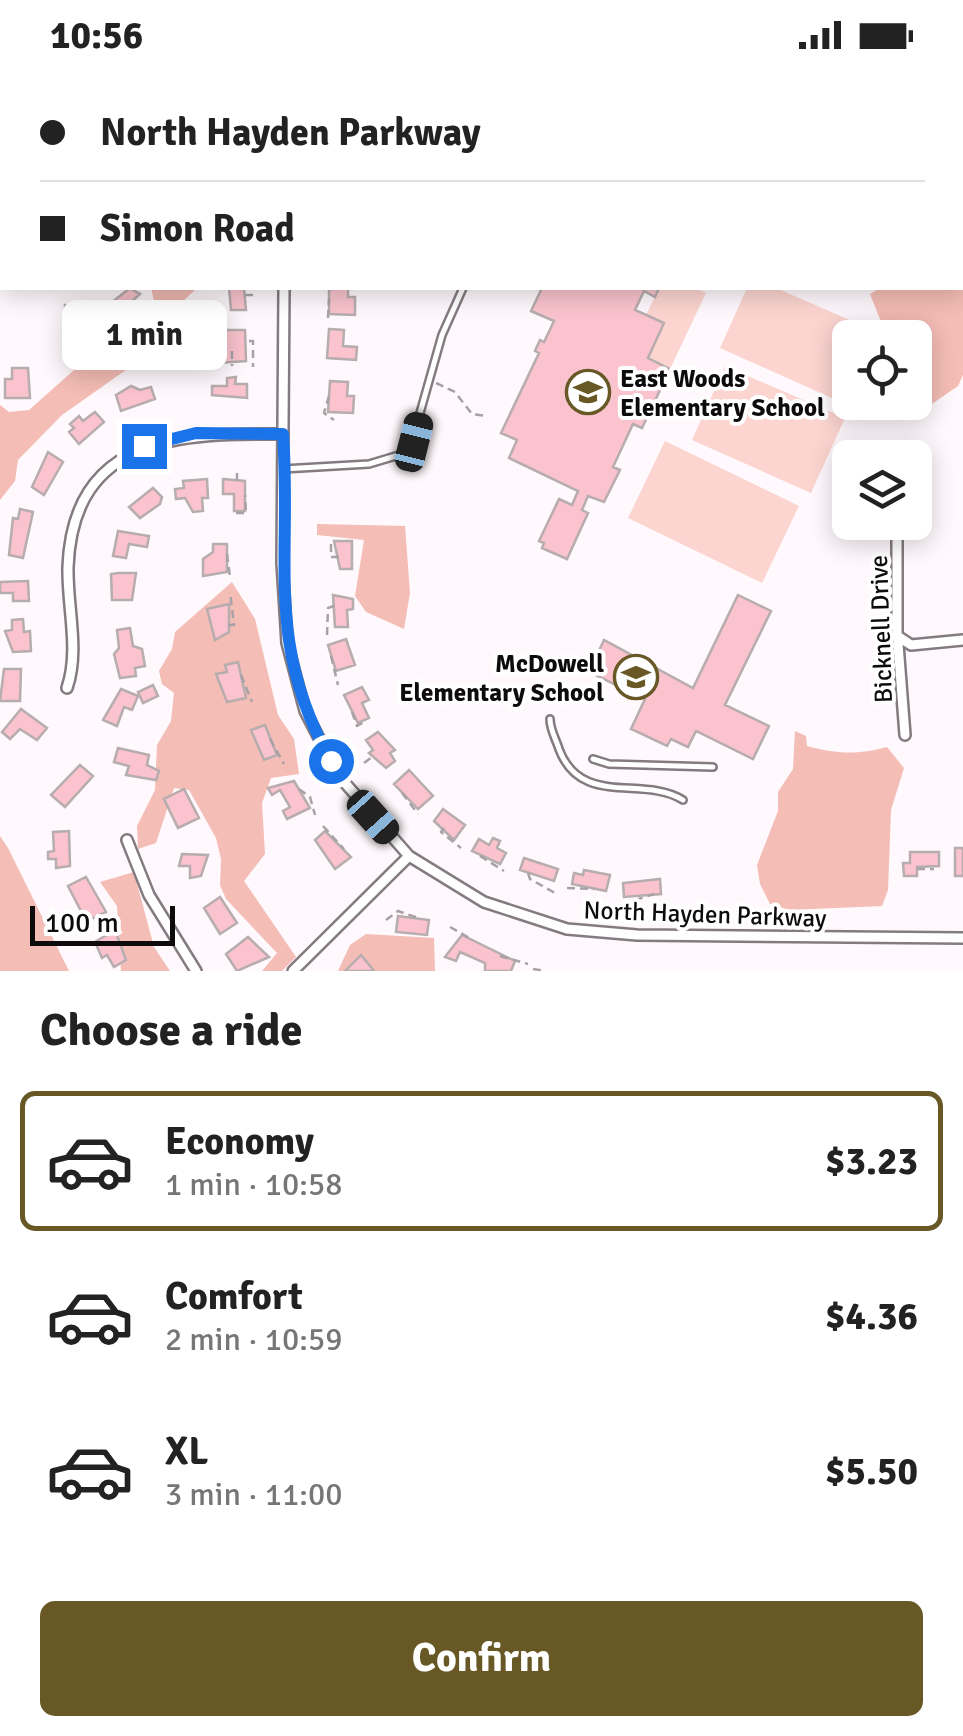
<!DOCTYPE html>
<html lang="en">
<head>
<meta charset="utf-8">
<style>
	:root { --surface:#fff; --page:#f2f2f2; --text:#222; --muted:#767676; --line:#e0e0e0; --accent:#675825 }
	body { margin:0; font-family:Signika,sans-serif; background:var(--page); color:var(--text); height:100vh; display:flex; flex-direction:column; font-size:38px; white-space:nowrap }
	* { box-sizing:border-box; margin:0 }
	p { font-size:32px; color:var(--muted) }
	.icon { flex:none; width:55px; height:55px; fill:none; stroke:currentColor; stroke-width:2; stroke-linecap:round; stroke-linejoin:round }
	.map { position:relative; height:901px; overflow:hidden }
	.details { display:flex; flex-direction:column; background:var(--surface); flex:1 }
	.details>* { flex:none }
	.top-card { position:absolute; left:0px; top:0px; width:965px; height:220px; box-shadow:0 5px 25px #0003; display:grid; align-content:center; height:220px; padding:0 40px; background:var(--surface) }
	.controls { position:absolute; left:832px; top:250px; display:grid; gap:20px }
	.controls a { display:grid; place-items:center; width:100px; height:100px; border-radius:15px; background:var(--surface); box-shadow:0 5px 25px #0003; font-size:50px }
	.scale { position:absolute; left:30px; bottom:25px; width:145px; box-sizing:border-box; padding-left:10px; border:5px solid #0e0b0d; border-top:0; font-size:28px; line-height:35px; white-space:nowrap; color:#0e0b0d; -webkit-text-stroke:8px #fff; paint-order:stroke }
	.end { position:absolute; width:45px; height:45px; margin:-22px; border:12px solid #1a73e8; background:#fff; box-shadow:0 0 0 5px #fff }
	.from { border-radius:50% }
	.bubble { position:absolute; height:70px; border-radius:15px; background:var(--surface); box-shadow:0 5px 25px #0003; font-size:32px; font-weight:700; line-height:70px; text-align:center }
	.car { position:absolute; width:30px; height:60px; margin:-30px -15px; border-radius:12px; box-shadow:0 0 8px 2px #0007; background:linear-gradient(#222 24%,#8ab4d8 0 40%,#222 0 76%,#8ab4d8 0 86%,#222 0) }
	.top-card b { display:flex; align-items:center; gap:35px; height:95px; font-size:38px }
	.top-card b+b { border-top:2px solid var(--line) }
	.top-card i { width:25px; height:25px; background:var(--text) }
	ul { padding:0; list-style:none }
	li { display:flex; align-items:center; gap:30px; height:140px; margin:0 20px 15px; padding:0 20px; border:5px solid transparent; border-radius:15px }
	li div { flex:1 }
	li b { display:block; font-size:38px }
	li em { font-style:normal; font-weight:700 }
	li.active { border-color:var(--accent) }
	li>.icon { width:90px; height:90px; stroke-width:1.5 }
	h2 { padding:0 40px; font-size:45px; line-height:120px }
	.action { display:flex; gap:20px; margin-top:auto; padding:20px 40px }
	.action a { flex:1; height:115px; border-radius:15px; background:var(--accent); color:#fff; font-size:40px; font-weight:700; line-height:115px; text-align:center }
	.status { display:flex; justify-content:space-between; align-items:center; height:70px; padding:0 50px; background:var(--surface); direction:ltr }
	.status svg { height:28px; fill:currentColor }
	.map>svg:first-child { display:block }
</style>
</head>
<body>
<div class="status"><b>10:56</b><svg viewBox="0 0 49 12"><path d="M0 12V9h3v3zM5 12V6h3v6zM10 12V3h3v9zM15 12V0h3v12zM26 1h20v11H26zM47 4h2v5h-2z"/></svg></div>
<div class="map">
<svg width="963" height="901" viewBox="0 0 963 901">
	<rect width="100%" height="100%" fill="#fff8fc"/>
	<path fill="#fcd5d0" d="M659,218H695L706,223L670,299L648,288L664,253L646,245Z
		M747,218H776L884,265L850,268L852,337L720,278Z
		M725,296L845,348L811,423L692,370Z
		M665,371L799,436L762,513L628,448Z"/>
	<path fill="#f4bdb5" d="M963,192V305L958,316L923,340L909,333L915,332V268L887,267L870,224L880,218H962Z
		M151,218H197L180,234L187,257L62,345L18,390L15,411L0,430V335L9,342L29,340L109,269L157,243Z
		M317,454L405,456L410,523L404,559L366,542L355,526L364,470L317,465Z
		M232,512L255,549L278,645L294,669L299,704L271,708L262,733L265,784L244,811L296,887L282,901H262L277,883L226,829L220,815L221,789L216,768L189,720L174,718L156,773L138,779L137,756L155,720L157,675L171,651L174,623L162,614L159,601L172,579L175,562Z
		M795,661L806,666L807,676C836,684 857,685 887,677L904,698L891,740L888,820L882,836L789,840L770,834L760,814L757,795L778,741V722L793,699Z
		M0,766L8,778L69,901H0Z
		M134,802L154,877L170,901H121L117,836L100,812Z
		M366,864L434,868L435,901H338L350,875Z"/>
	<path fill="#fac3cd" stroke="#b7acae" stroke-width="2.5" d="M130,218L140,224L129,234L135,240L126,248L121,243L118,247L107,236Z
		M229,218H244L246,240H231Z
		M329,218H348V227H355V245L329,244Z
		M542,218H659L655,227L644,221L635,240L664,253L648,288L670,299L642,358L633,354L613,397L620,400L604,432L588,426L582,440L588,443L567,489L542,478L544,473L539,471L559,429L572,435L578,421L509,388L517,370L501,363L539,283L535,281L540,270L544,272L554,251L531,241Z
		M65,235L95,241L91,260L65,261Z
		M329,259L344,260L343,276L357,277L356,290L327,288Z
		M225,260H245L246,291L204,294L194,281L224,280Z
		M12,298H28L30,328H5V309H12Z
		M236,307L235,314H247V328L212,325V316H227V308Z
		M330,311L348,312L347,326H354L353,343L328,342Z
		M131,316L140,320L151,317L155,329L121,341L116,325Z
		M95,342L104,352L79,374L69,362L74,358L70,354L79,346L83,351Z
		M48,382L63,392L44,425L32,417Z
		M207,409L208,428H202L203,441L193,442L185,428L176,429L175,419L184,418L183,411Z
		M223,409L245,411V441H234V424H223Z
		M153,418L162,427L160,434L140,448L129,437Z
		M20,439L33,442L23,488L9,485L13,448L18,449Z
		M118,461L149,466L147,477L129,474L126,488L113,486Z
		M334,471H352V499H340Z
		M213,474H227V502L203,506V489L213,482Z
		M119,503H136L132,530H112L111,504Z
		M28,511L29,531H13V523H0V512Z
		M333,525L353,529V539L347,540L348,557H335Z
		M738,525L771,541L725,635L769,656L753,689L696,661L688,677L671,669L667,676L631,659L645,629L589,602L604,570L693,618Z
		M229,534V562L215,570L207,539Z
		M23,549L24,562L30,561L31,581L13,582L5,561L12,560V550Z
		M130,558L133,576L142,579L145,596L135,598L136,606L120,608L114,584L119,578L117,560Z
		M346,569L355,595L336,601L328,575Z
		M238,592L246,628L227,632L216,604L227,602L225,595Z
		M4,599H21L20,631H0Z
		M153,615L158,626L143,633L138,622Z
		M362,617L369,630L362,633L369,648L358,653L344,625Z
		M121,619L138,626L132,640L124,637L117,656L103,650Z
		M21,639L47,658L37,670L20,659L10,669L2,662Z
		M265,655L277,685L264,690L251,660Z
		M378,662L395,680L390,683L395,691L386,698L369,683L373,680L366,670Z
		M118,678L149,685L147,695L159,701L156,710L126,705L129,696L114,692Z
		M80,695L93,706L65,737L51,725Z
		M409,700L433,726L418,739L394,714Z
		M294,711L310,738L287,749L283,741L290,737L280,720L272,725L268,718Z
		M184,719L199,748L178,758L164,729Z
		M443,739L465,755L454,770L434,751Z
		M69,761L70,796L56,798V789H48V782L54,781L53,762Z
		M325,761L351,787L335,799L315,770Z
		M493,768L500,771L497,778L506,783L500,794L472,781L479,769L489,775Z
		M955,778H963V806H955Z
		M910,782H939V796L917,797V806H904L903,793H910Z
		M182,784L208,785L201,806L190,808V796H179Z
		M524,788L558,799L554,811L520,800Z
		M584,800L610,805L606,821L572,814L574,803L583,805Z
		M86,807L106,842L81,854L77,846L82,843L68,816Z
		M660,809L661,824L624,827L623,813Z
		M220,827L237,853L220,864L204,838Z
		M398,846L429,850L427,865L396,862Z
		M115,860L126,890L114,897L107,885L102,888L95,872Z
		M462,865L515,891L511,901H485V893L460,882L456,891L445,887Z
		M248,867L269,887L237,901L226,884Z
		M361,885L374,901H345Z"/>
	<g fill="none" stroke-linecap="round" stroke-linejoin="round">
		<defs>
			<path id="service" d="M729,0L731,2
				M202,2L204,0
				M460,2L463,0
				M757,2L760,0
				M283,399L369,394L409,382L442,265L463,218
				M550,649C550,660 556,669 559,679C581,738 643,705 683,730
				M593,689L609,694L713,697"/>
			<path id="minor" d="M136,0L141,2
				M962,15H963
				M0,103L2,106
				M284,218L282,493L287,573L305,641L338,705L409,786L484,832L567,859L637,865L963,868
				M889,384L890,388
				M897,452V561L905,665
				M899,567L911,575L963,570
				M67,618C80,580 67,537 68,497C73,364 183,363 283,364
				M127,770L149,825L196,901
				M293,901L409,786"/>
		</defs>
		<use href="#service" stroke="#847b80" stroke-width="10"/>
		<use href="#minor" stroke="#847b80" stroke-width="14"/>
		<path stroke="#a8a2a6" stroke-width="2.5" stroke-dasharray="8 5" stroke-linecap="butt" d="M56,0L61,2
			M48,1V0
			M245,225H253
			M328,248L329,229
			M249,271H253V297
			M232,281V296
			M436,313L455,322L472,344L487,346
			M329,326L324,343L334,350
			M237,411V399
			M236,443H246L245,425
			M331,474V487H340
			M227,484L230,507
			M228,555H234L230,522
			M327,565L328,538L334,536
			M331,586L338,615
			M241,605L252,632
			M352,642L357,656L366,651
			M270,669L284,694
			M364,693L372,687
			M299,719L310,727L315,745
			M402,723L418,744
			M323,756L344,779
			M444,758L441,762L461,778
			M480,786L504,801
			M917,799H934
			M528,803L530,809L555,823
			M567,818L594,819
			M635,830L654,824
			M386,850L398,841L418,848
			M450,857L473,870
			M500,886L528,894
			M533,899L545,901"/>
		<use href="#service" stroke="#fff" stroke-width="5"/>
		<use href="#minor" stroke="#fff" stroke-width="9"/>
	</g>
	<g fill="none" stroke-linecap="round" stroke-linejoin="round">
		<path stroke="#1a73e8" stroke-width="12" d="M144,376L196,363L283,364C292,489 264,572 331,691"/>
	</g>
	<defs>
		<symbol id="school-ring" viewBox="-11 -11 22 22"><circle r="9.5" fill="#fff" stroke="#675825" stroke-width="1.5"/><path d="M0-5L7-2L0 1L-7-2ZM-4 1L0 2.5L4 1V4Q0 6-4 4Z" fill="#675825"/></symbol>
	</defs>
	<g fill-rule="evenodd">
		<use href="#school-ring" x="563" y="297" width="50" height="50"/>
		<use href="#school-ring" x="611" y="582" width="50" height="50"/>
	</g>
	<g text-anchor="middle" dominant-baseline="central" stroke-width="8" stroke-linejoin="round" paint-order="stroke">
		<g font-size="25" font-weight="bold" fill="#0e0b0d" stroke="#fff" text-anchor="start">
			<text x="620" y="308">East Woods<tspan x="620" dy="29">Elementary School</tspan></text>
			<text x="604" y="593" text-anchor="end">McDowell<tspan x="604" dy="29">Elementary School</tspan></text>
		</g>
		<g font-size="25" fill="#0e0b0d" stroke="#fff">
			<text transform="translate(881 559) rotate(-92)">Bicknell Drive</text>
			<text transform="translate(705 844) rotate(2)">North Hayden Parkway</text>
		</g>
	</g>
</svg>
<div class="controls">
<a><svg class="icon" aria-label="locate" viewBox="0 0 24 24"><circle cx="12" cy="12" r="6"/><path d="M12 2v4M12 18v4M2 12h4M18 12h4"/></svg></a>
<a><svg class="icon" aria-label="layers" viewBox="0 0 24 24"><path d="M12 4l9 5-9 5-9-5zM3 14l9 5 9-5"/></svg></a>
</div>
<div class="scale">100 m</div>
<i class="end from" style="left:331px;top:691px"></i>
<i class="end" style="left:144px;top:376px"></i>
<div class="bubble" style="left:62px;top:230px;width:165px">1 min</div>
<i class="car" style="left:414px;top:372px;rotate:14deg"></i>
<i class="car" style="left:373px;top:747px;rotate:138deg"></i>
<div class="top-card">
<b><i class="from"></i>North Hayden Parkway</b>
<b><i></i>Simon Road</b>
</div>
</div>
<section class="details">
<h2>Choose a ride</h2>
<ul>
<li class="active"><svg class="icon" aria-label="car" viewBox="0 0 24 24"><path d="M5 17H2v-5l4-1 3-4h7l3 4 3 1v5h-3M9 17h6M6 11h13"/><circle cx="7" cy="17" r="2"/><circle cx="17" cy="17" r="2"/></svg><div><b>Economy</b><p>1 min · 10:58</p></div><em>$3.23</em></li>
<li><svg class="icon" aria-label="car" viewBox="0 0 24 24"><path d="M5 17H2v-5l4-1 3-4h7l3 4 3 1v5h-3M9 17h6M6 11h13"/><circle cx="7" cy="17" r="2"/><circle cx="17" cy="17" r="2"/></svg><div><b>Comfort</b><p>2 min · 10:59</p></div><em>$4.36</em></li>
<li><svg class="icon" aria-label="car" viewBox="0 0 24 24"><path d="M5 17H2v-5l4-1 3-4h7l3 4 3 1v5h-3M9 17h6M6 11h13"/><circle cx="7" cy="17" r="2"/><circle cx="17" cy="17" r="2"/></svg><div><b>XL</b><p>3 min · 11:00</p></div><em>$5.50</em></li>
</ul>
<div class="action"><a>Confirm</a></div>
</section>
</body>
</html>
